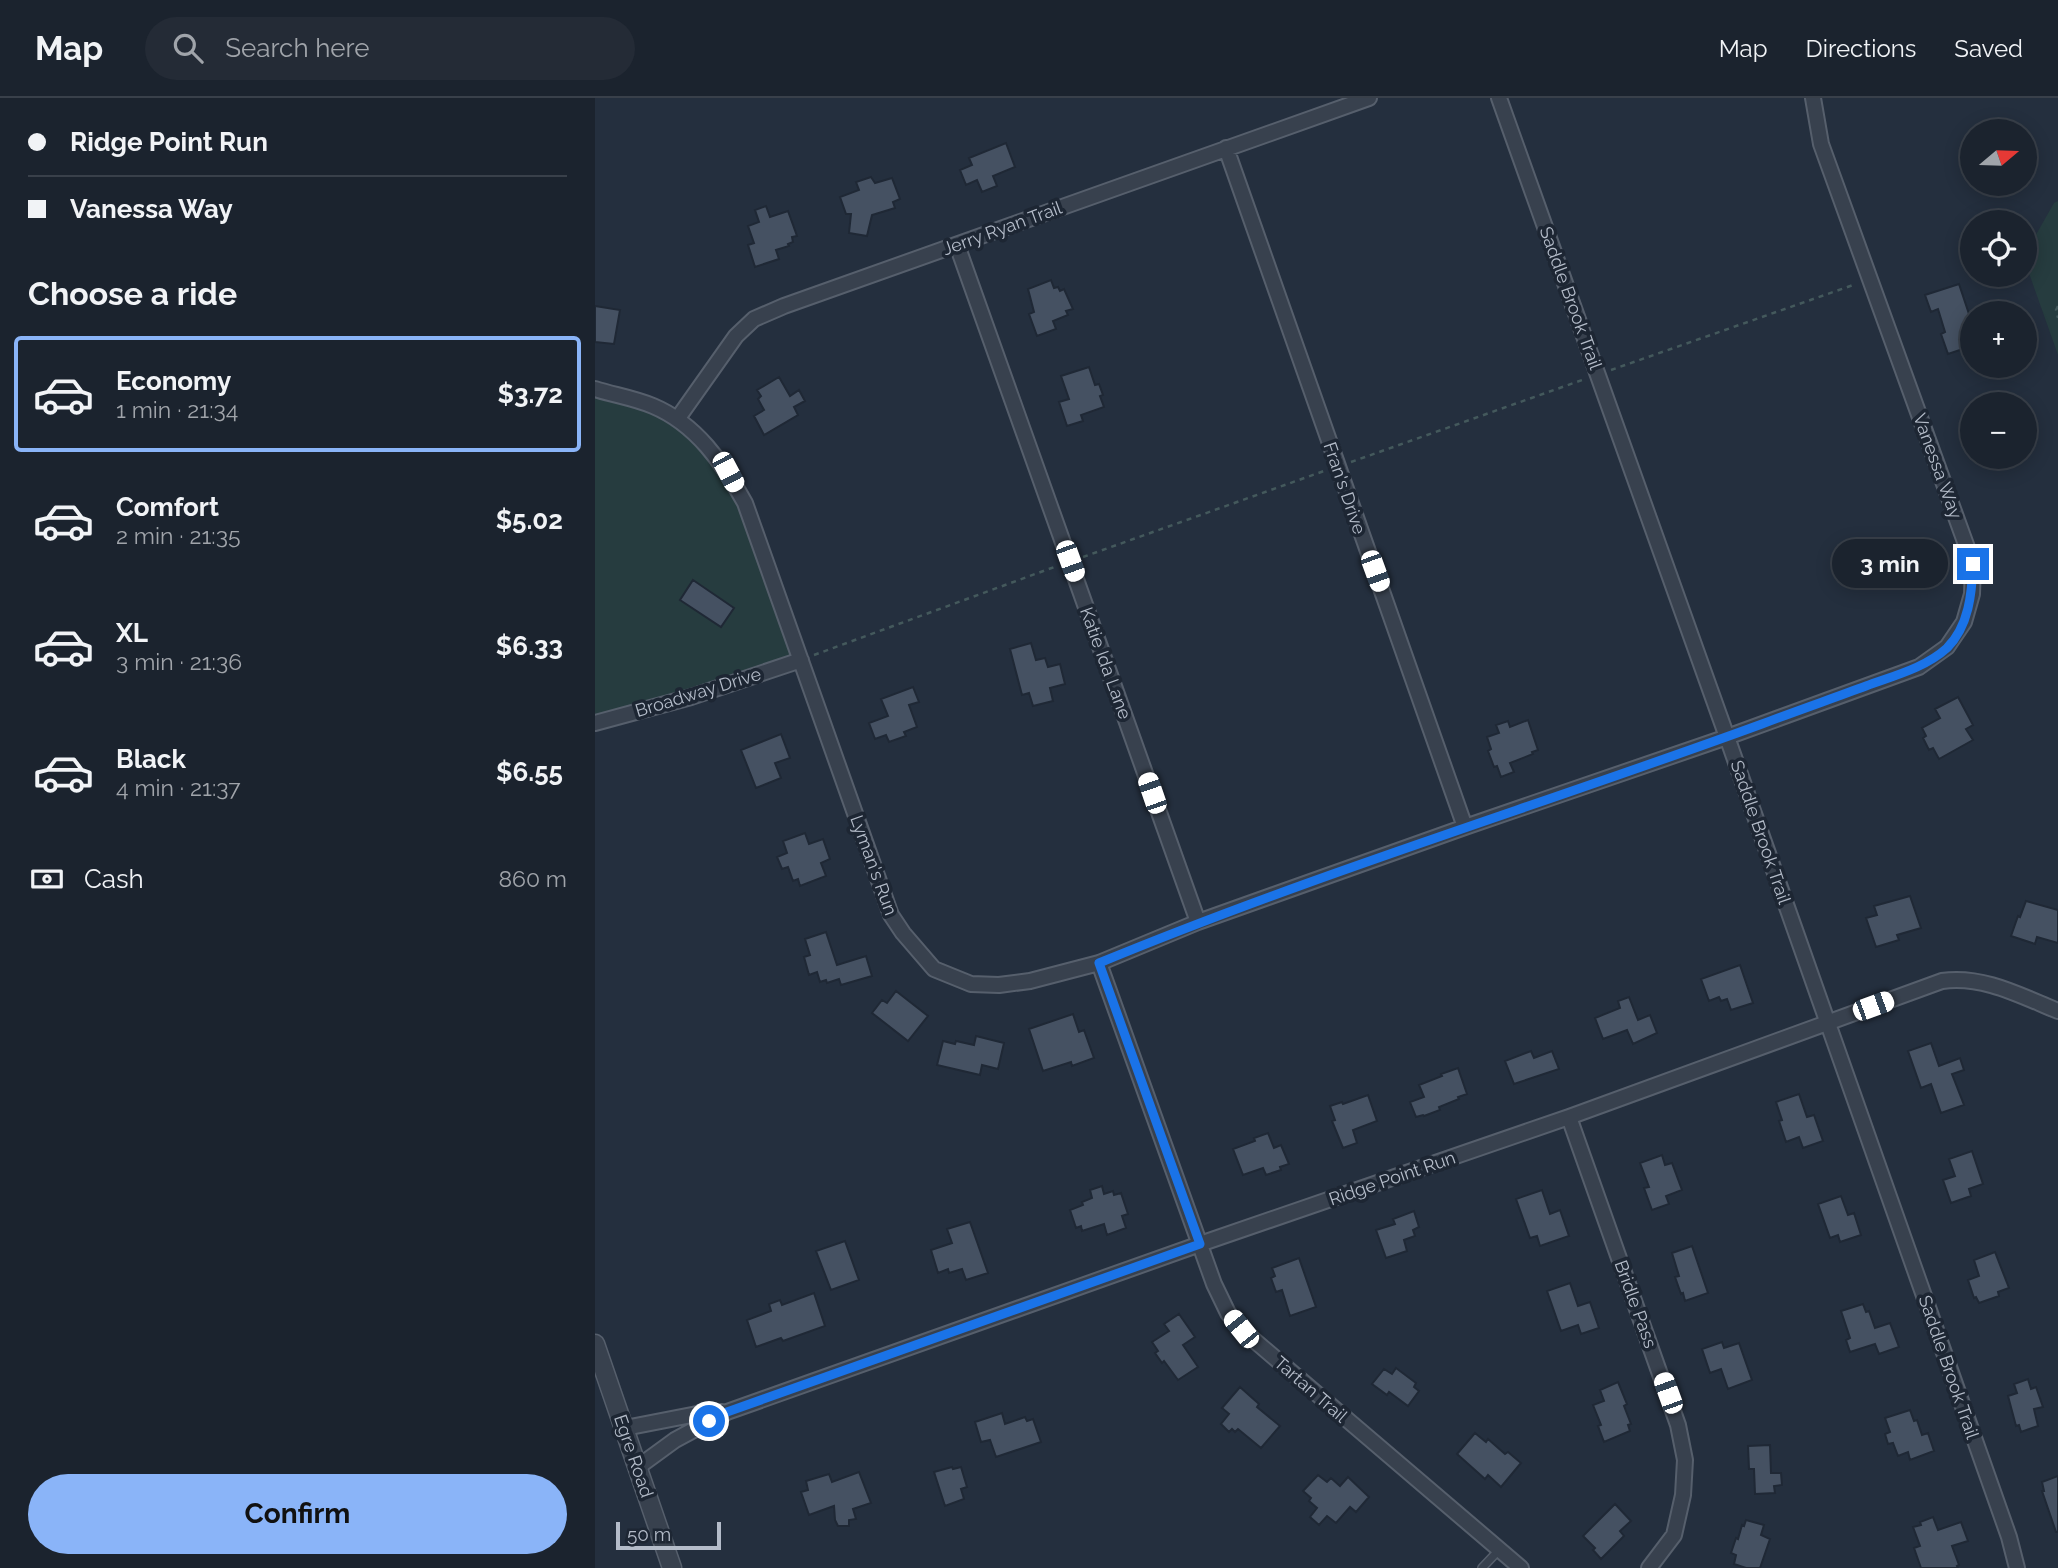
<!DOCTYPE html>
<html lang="en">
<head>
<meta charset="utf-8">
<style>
	:root { --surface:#1b232e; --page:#242b36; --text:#f1f3f6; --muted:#a0a4aa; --line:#39404a; --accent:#8ab4f8 }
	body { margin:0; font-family:Raleway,sans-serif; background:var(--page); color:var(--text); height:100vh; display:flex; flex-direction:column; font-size:26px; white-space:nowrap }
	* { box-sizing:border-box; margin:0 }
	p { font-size:23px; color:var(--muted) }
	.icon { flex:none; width:38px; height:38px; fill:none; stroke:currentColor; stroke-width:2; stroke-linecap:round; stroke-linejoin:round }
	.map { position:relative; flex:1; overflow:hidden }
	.panel { display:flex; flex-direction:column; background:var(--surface); width:595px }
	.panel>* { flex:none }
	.top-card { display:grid; align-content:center; height:154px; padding:0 28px; background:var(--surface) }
	.needle { width:46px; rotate:71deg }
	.tools { position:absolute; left:1365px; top:21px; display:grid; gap:14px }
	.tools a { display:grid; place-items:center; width:77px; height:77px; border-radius:50%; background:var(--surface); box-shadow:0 4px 18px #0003,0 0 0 2px var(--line); font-size:35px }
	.scale { position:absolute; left:21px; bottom:18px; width:105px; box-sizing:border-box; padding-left:7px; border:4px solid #b4bcc9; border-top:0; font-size:19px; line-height:24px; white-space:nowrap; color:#b4bcc9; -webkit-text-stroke:5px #1d2633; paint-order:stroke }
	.end { position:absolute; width:32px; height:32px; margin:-16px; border:9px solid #1a73e8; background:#fff; box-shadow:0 0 0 4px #fff }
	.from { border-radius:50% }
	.bubble { position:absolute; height:49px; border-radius:24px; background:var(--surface); box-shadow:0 4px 18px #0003,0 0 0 2px var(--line); font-size:23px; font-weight:700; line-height:49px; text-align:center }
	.car { position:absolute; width:21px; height:42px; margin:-21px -10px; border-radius:9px; box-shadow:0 0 5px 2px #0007; background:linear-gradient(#fff 24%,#345 0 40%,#fff 0 76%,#345 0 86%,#fff 0) }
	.top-card b { display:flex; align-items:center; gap:24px; height:66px; font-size:26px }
	.top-card b+b { border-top:2px solid var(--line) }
	.top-card i { width:18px; height:18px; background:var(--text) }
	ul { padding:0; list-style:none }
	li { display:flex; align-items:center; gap:21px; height:116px; margin:0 14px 10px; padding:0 14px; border:4px solid transparent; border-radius:7px }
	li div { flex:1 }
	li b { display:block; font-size:26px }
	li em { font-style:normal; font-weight:700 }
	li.active { border-color:var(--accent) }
	li>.icon { width:63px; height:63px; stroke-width:1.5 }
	h2 { padding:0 28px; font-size:32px; line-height:84px }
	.pay { display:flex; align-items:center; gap:18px; height:77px; padding:0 28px; font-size:26px }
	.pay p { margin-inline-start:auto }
	.primary-button { display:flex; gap:14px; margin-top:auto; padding:14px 28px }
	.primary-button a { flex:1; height:80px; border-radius:42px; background:var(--accent); color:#111; font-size:28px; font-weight:700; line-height:80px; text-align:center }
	header { display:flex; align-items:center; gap:42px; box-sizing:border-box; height:98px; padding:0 35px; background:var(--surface); border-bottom:2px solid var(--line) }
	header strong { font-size:33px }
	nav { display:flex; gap:38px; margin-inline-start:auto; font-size:24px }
	.search { width:490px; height:63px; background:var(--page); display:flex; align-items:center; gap:18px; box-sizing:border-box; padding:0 24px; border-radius:38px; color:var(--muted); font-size:26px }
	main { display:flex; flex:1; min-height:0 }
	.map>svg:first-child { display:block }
</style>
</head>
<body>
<header>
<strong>Map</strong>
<div class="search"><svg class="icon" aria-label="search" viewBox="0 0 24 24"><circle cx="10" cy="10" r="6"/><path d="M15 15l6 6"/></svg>Search here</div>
<nav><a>Map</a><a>Directions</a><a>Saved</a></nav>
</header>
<main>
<section class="panel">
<div class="top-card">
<b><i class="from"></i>Ridge Point Run</b>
<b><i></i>Vanessa Way</b>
</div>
<h2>Choose a ride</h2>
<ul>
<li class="active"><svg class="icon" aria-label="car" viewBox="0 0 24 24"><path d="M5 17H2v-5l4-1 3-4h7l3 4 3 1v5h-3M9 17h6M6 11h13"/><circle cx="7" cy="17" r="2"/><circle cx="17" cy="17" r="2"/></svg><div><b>Economy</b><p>1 min · 21:34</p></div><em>$3.72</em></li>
<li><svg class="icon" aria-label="car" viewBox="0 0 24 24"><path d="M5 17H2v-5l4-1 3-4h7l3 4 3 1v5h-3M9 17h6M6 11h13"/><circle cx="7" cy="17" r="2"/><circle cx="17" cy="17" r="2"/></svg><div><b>Comfort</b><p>2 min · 21:35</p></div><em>$5.02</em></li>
<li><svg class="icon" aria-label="car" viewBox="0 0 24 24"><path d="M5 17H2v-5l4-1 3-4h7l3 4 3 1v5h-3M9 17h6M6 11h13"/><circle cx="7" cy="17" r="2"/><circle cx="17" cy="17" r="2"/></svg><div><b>XL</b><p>3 min · 21:36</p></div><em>$6.33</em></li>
<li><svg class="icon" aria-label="car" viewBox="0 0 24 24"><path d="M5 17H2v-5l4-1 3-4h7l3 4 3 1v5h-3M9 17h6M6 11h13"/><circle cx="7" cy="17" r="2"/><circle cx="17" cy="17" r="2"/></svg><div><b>Black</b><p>4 min · 21:37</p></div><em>$6.55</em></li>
</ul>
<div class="pay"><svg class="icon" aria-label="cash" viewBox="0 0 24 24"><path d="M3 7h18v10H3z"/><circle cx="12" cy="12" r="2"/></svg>Cash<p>860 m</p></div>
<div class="primary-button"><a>Confirm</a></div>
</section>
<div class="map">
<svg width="1463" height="1470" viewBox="0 0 1463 1470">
	<rect width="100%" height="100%" fill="#242f3e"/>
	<path fill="#263c3f" d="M1463,103V257L1430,164V156L1459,105Z
		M0,291L58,308L133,374L206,562L0,625Z"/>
	<path fill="#455162" stroke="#1f2835" stroke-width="2" d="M411,45L420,69L398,78L402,88L387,94L382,82L371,87L365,72L377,67L374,60Z
		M276,79L280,85L297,80L305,101L298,104L300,110L277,117L272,138L254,135L256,116H251L245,99L264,92L261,84Z
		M171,108L175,119L193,113L202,138L197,139L198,144L193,146L194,148L181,152L184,161L160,169L153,147L159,145L153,128L164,124L160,112Z
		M456,182L459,190L463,189L465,193L469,191L478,211L471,213L473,217L458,223L461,231L442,238L434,216L439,214L433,191Z
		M1364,186L1377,225V248L1353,256L1346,236L1350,234L1343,211L1336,214L1330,197Z
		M0,208L25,212L19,246L0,244Z
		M494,269L500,287L504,286L508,297L505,298L509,309L486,317L488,323L472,328L464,304L474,301L466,278Z
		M184,279L195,298L204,292L210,303L199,309L203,317L169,337L159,318L169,312L163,301L166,298L162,292Z
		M98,482L139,510L126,529L85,502Z
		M436,545L441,562L450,560L453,569L465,566L470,586L455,590L458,603L438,608L434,595L427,597L415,551Z
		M318,589L324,604L314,607L322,629L309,634L311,638L294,644L291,637L280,641L274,625L293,618L286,601Z
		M1363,599L1378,627L1371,631L1378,642L1344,661L1338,650L1334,652L1328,640L1331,638L1327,630L1345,620L1340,611Z
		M933,622L943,652L937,654L938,656L915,665L919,674L906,679L902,668L899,669L893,653L896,651L892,639L904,635L901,627L913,623L915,629Z
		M186,636L195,660L180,665L186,680L161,690L146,652Z
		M210,735L214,746L228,741L235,761L226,765L231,778L205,788L203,781L198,783L193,769L187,771L182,759L192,755L188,743Z
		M1315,798L1326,830L1302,837L1304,842L1281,849L1271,820L1282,817L1279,808Z
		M1431,803L1463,812V845L1442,839L1440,846L1416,838L1423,818L1425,819Z
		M231,834L242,867L271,858L277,878L246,887L244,881L232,885L231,882L225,884L222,874L214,877L209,859L215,857L210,841Z
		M1145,867L1158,905L1136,912L1132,901L1126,903L1124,899L1114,903L1106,881Z
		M301,893L333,918L313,943L277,915L287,902L292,905Z
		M1034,899L1043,922L1055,917L1062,935L1038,946L1032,932L1008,941L1000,920L1025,910L1023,903Z
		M478,916L484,934L489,932L499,960L477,968L476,964L448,973L434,931Z
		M381,938L409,945L403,971L387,967L385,977L342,967L348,943L360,946L361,943L379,947Z
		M1336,945L1344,968L1365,960L1369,972L1357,976L1369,1007L1346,1015L1336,986L1326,990L1313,953Z
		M936,953L939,960L957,953L964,971L919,986L910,963Z
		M863,970L872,996L863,999L864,1001L844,1009L845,1012L829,1018L828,1017L821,1019L815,1004L829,999L824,987L847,978L846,976Z
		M1204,996L1212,1019L1219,1017L1228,1043L1208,1050L1204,1039L1191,1044L1184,1023L1187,1022L1181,1004Z
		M773,997L782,1023L758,1032L762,1045L748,1050L737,1023L740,1022L735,1008L747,1004L748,1006Z
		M673,1035L679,1050L686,1047L694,1066L685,1069L686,1072L671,1077L668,1070L648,1077L638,1051L660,1043L659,1040Z
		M1377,1053L1388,1086L1374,1091L1376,1098L1356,1105L1348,1082L1360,1078L1354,1061Z
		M1067,1057L1070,1067L1077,1065L1087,1092L1071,1098L1074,1106L1057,1112L1049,1090L1054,1089L1045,1065Z
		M507,1088L509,1096L518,1093L519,1097L526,1095L533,1116L527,1118L531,1130L512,1137L509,1126L487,1133L486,1128L481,1130L475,1112L488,1107L487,1104L497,1100L495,1092Z
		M947,1092L955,1116L965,1112L974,1138L945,1148L942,1138L935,1140L921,1101Z
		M1246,1098L1253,1117L1259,1115L1266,1137L1245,1144L1243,1137L1235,1140L1223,1106Z
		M819,1113L824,1129L818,1132L820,1138L809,1142L812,1153L791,1160L781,1132L800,1126L798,1121Z
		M375,1124L393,1175L371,1182L367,1171L354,1175L353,1171L343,1175L336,1152L357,1145L352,1131Z
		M250,1143L264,1182L236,1192L221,1153Z
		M1097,1148L1113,1195L1090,1203L1088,1195L1086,1196L1080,1179L1084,1178L1077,1155Z
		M1400,1154L1414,1190L1403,1194L1404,1198L1384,1205L1381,1199L1379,1200L1373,1182L1384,1178L1379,1162Z
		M704,1160L721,1209L695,1218L687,1192L681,1194L676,1180L680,1178L677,1170Z
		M975,1185L983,1208L995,1204L1004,1230L986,1236L983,1227L966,1233L952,1193Z
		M219,1195L230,1228L188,1243L186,1240L161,1249L152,1222L176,1213L174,1206L185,1202L187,1207Z
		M1268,1206L1271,1214L1274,1213L1280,1230L1295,1225L1304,1249L1284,1256L1280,1246L1255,1254L1251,1242L1255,1240L1246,1213Z
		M584,1216L600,1239L588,1247L603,1269L583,1282L569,1263L567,1265L560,1255L563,1253L557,1244L574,1233L569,1226Z
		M1127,1244L1129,1250L1144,1245L1157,1282L1133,1291L1126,1271L1115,1275L1107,1251Z
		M801,1270L821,1285L819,1289L824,1293L813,1308L794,1294L792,1297L777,1286L789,1271L797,1276Z
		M1433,1281L1436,1291L1441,1289L1448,1309L1439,1311L1443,1328L1426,1334L1424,1327L1421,1328L1413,1298L1422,1295L1419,1286Z
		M1023,1284L1032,1306L1029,1308L1036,1326L1033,1327L1035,1333L1009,1344L1003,1328L1006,1327L998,1307L1009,1303L1005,1292Z
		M645,1289L664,1306L662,1309L685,1328L666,1350L643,1331L640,1334L637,1331L634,1334L626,1326L634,1316L627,1310Z
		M1315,1312L1319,1323L1322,1322L1327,1337L1333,1335L1339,1353L1315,1362L1313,1354L1303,1358L1298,1345L1293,1346L1290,1336L1295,1334L1290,1320Z
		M407,1315L410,1326L430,1319L432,1323L438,1321L446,1344L401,1359L395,1342L386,1344L380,1324Z
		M880,1335L891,1344L893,1341L910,1356L913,1354L926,1365L906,1389L893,1377L890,1381L862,1356Z
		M1175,1347L1176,1375H1186L1187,1387L1179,1388L1180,1395L1160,1396L1159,1371H1154L1153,1348Z
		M357,1369L358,1371L366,1369L372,1389L366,1391L369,1401L350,1408L339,1374Z
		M264,1374L276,1405L258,1411L261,1421L254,1422V1428H243L240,1422L239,1408L214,1417L206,1394L213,1392L211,1383L234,1376L237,1384Z
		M723,1377L732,1384L736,1380L745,1388L753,1379L774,1399L761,1414L755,1409L741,1425L732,1418L724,1427L715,1419L722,1410L714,1403L716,1400L708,1393Z
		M1463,1378V1434H1461L1447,1393H1449L1447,1384Z
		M1020,1406L1036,1423L1025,1433L1029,1438L1006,1461L998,1452L1000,1450L988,1438Z
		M1338,1419L1343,1432L1366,1424L1373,1443L1357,1448L1364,1467L1362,1468L1363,1470H1326L1319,1450L1325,1448L1318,1429L1326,1427L1325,1424Z
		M1151,1422L1169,1427L1166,1437L1175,1441L1165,1470H1151L1139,1466L1141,1457L1136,1455L1141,1440L1143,1441L1147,1427L1149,1428Z"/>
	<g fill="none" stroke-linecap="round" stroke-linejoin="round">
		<defs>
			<path id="service" d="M887,1470L904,1452"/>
			<path id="minor" d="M904,0L1132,639L1414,1439L1422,1470
				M631,50L870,729
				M362,147L603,824
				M0,291C19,297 39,300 58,308C101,326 128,365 150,405L296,817L308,835L339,871L376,886L404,887L435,883L504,865L603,824L870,729L1132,639L1324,569L1352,549L1369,524L1377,496L1378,466L1226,46L1218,0
				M83,320L141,238L159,221L189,208L774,0
				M0,625L96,599L206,562
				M504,865L619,1186L633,1215L646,1231L926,1470
				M974,1019L1083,1327L1090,1362L1088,1397L1079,1437L1054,1470
				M30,1330L102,1316L127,1314
				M43,1369L80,1342L132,1314L605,1146L974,1019L1347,883C1388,877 1426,898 1463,913"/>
			<path id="tertiary" d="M0,1246L77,1470"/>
		</defs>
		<use href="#service" stroke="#565f6c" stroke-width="10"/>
		<use href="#minor" stroke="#565f6c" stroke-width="18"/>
		<use href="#tertiary" stroke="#565f6c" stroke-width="21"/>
		<path stroke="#44595c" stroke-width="2.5" stroke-dasharray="5 5" stroke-linecap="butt" d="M1463,208L1461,212L1463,220
			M1016,272L1261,186
			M756,364L990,281
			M488,459L729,373
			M219,557L462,468"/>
		<use href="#service" stroke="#38414e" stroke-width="7"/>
		<use href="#minor" stroke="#38414e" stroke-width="14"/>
		<use href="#tertiary" stroke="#38414e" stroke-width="18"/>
	</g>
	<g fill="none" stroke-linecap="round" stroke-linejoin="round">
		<path stroke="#1a73e8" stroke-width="9" d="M114,1323L132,1314L605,1146L504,865C722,775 946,707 1167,626C1201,613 1236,601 1271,588C1298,578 1330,570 1352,550C1374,528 1377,495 1378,466"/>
	</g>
	<g text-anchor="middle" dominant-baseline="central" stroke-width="7" stroke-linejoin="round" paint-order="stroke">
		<g font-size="18" fill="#b4bcc9" stroke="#1d2633">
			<text transform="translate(407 130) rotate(-20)">Jerry Ryan Trail</text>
			<text transform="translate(976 200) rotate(70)">Saddle Brook Trail</text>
			<text transform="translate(1343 368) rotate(70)">Vanessa Way</text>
			<text transform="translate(750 390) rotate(71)">Fran's Drive</text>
			<text transform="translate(511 565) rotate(70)">Katie Ida Lane</text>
			<text transform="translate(103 594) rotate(-17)">Broadway Drive</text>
			<text transform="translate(1166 734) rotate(71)">Saddle Brook Trail</text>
			<text transform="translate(279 767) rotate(70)">Lyman's Run</text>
			<text transform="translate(797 1080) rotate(-19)">Ridge Point Run</text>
			<text transform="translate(1041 1206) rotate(70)">Bridle Pass</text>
			<text transform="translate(1354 1269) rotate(71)">Saddle Brook Trail</text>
			<text transform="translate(716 1291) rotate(41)">Tartan Trail</text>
			<text transform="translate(39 1358) rotate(71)">Egre Road</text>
		</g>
	</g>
</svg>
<div class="tools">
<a><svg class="needle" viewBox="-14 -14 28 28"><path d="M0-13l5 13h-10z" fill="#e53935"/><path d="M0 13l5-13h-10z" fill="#a0a4aa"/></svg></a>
<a><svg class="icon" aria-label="locate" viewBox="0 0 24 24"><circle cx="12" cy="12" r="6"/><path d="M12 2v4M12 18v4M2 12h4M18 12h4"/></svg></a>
<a>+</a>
<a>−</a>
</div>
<div class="scale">50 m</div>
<i class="end from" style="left:114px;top:1323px"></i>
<i class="end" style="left:1378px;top:466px"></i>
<div class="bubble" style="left:1237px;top:441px;width:116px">3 min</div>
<i class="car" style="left:133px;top:374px;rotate:152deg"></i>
<i class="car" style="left:475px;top:463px;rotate:160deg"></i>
<i class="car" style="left:780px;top:473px;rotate:160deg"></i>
<i class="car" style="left:557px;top:695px;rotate:341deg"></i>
<i class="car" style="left:1278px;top:908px;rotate:70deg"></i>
<i class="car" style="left:646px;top:1231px;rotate:321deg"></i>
<i class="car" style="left:1073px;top:1295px;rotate:340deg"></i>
</div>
</main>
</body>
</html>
